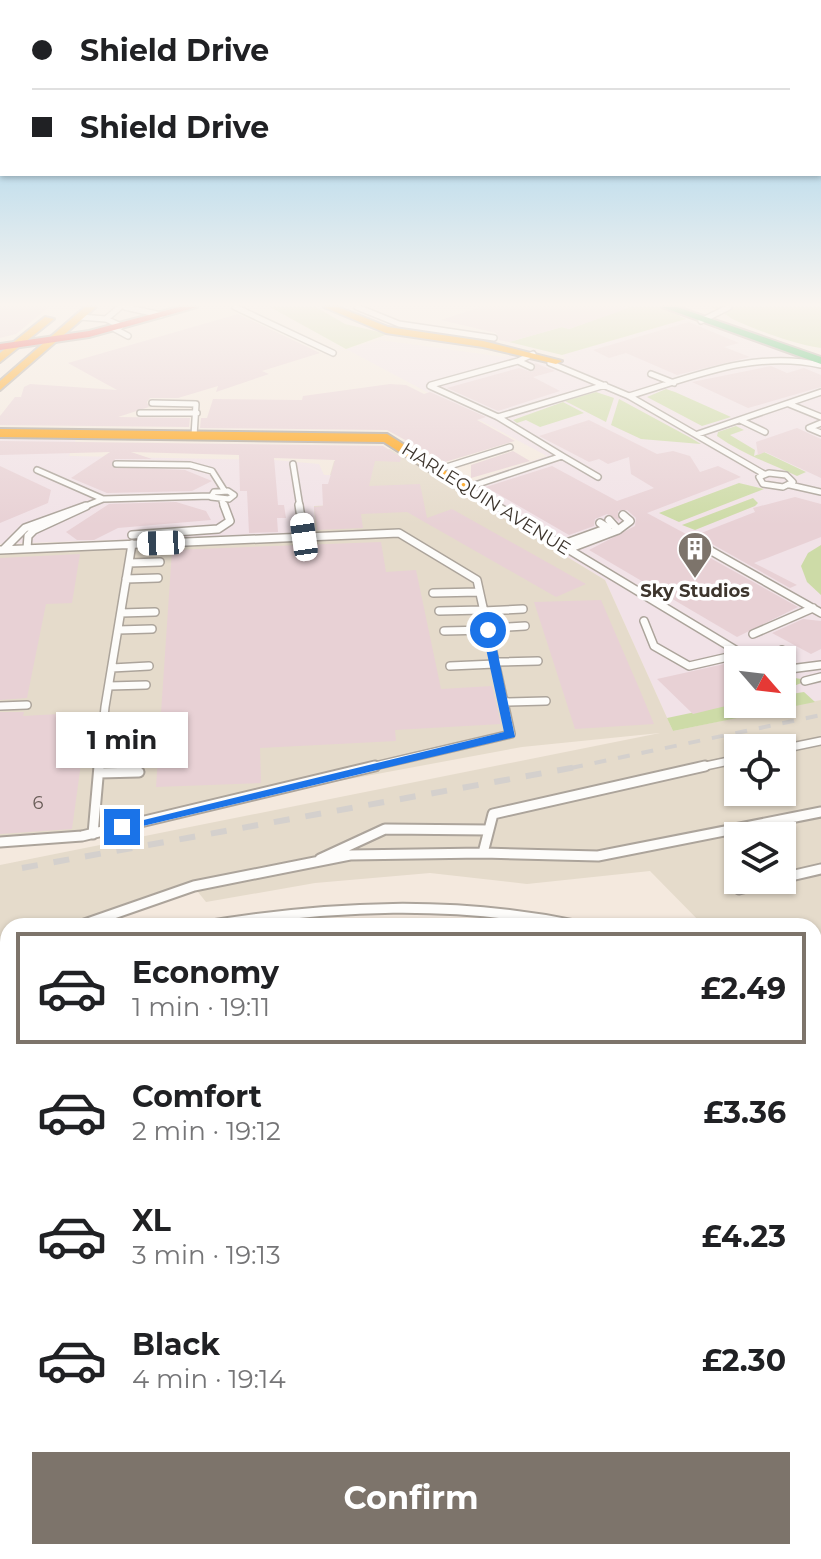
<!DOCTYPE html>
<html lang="en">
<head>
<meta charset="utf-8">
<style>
	:root { --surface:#fff; --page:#f6f6f6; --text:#202124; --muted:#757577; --line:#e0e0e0; --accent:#7d746b }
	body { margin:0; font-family:Montserrat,sans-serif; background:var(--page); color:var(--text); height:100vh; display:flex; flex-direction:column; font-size:30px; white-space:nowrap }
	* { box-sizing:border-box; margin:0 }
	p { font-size:26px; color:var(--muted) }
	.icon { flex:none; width:44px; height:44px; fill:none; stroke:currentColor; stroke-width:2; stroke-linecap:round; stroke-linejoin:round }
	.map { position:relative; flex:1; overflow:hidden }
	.drawer { position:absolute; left:0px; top:918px; width:822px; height:642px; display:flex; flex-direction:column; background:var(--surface); border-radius:24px 24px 0 0; box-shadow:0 2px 6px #0004 }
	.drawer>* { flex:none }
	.hud { position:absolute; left:0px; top:0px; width:822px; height:176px; box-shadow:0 2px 6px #0004; display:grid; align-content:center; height:176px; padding:0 32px; background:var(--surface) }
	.needle { width:52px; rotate:118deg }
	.fabs { position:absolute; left:724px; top:646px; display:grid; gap:16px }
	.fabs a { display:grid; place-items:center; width:72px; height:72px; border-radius:0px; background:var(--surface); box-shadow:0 2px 6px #0004; font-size:40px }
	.end { position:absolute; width:36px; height:36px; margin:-18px; border:10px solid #1a73e8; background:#fff; box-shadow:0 0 0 4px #fff }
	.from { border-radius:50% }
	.bubble { position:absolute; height:56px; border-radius:0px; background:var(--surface); box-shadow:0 2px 6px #0004; font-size:26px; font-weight:700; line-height:56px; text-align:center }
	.car { position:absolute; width:24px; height:48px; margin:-24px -12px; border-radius:10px; box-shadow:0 0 6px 2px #0007; background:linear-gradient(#fff 24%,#345 0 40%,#fff 0 76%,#345 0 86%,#fff 0) }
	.hud b { display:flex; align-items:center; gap:28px; height:76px; font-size:30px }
	.hud b+b { border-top:2px solid var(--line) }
	.hud i { width:20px; height:20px; background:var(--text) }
	ul { padding:14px 0 0; list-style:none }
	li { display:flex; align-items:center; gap:24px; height:112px; margin:0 16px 12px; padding:0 16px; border:4px solid transparent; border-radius:0px }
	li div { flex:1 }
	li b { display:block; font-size:30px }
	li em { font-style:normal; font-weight:700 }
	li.current { border-color:var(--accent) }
	li>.icon { width:72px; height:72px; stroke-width:1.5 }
	.primary-button { display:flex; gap:16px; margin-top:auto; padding:16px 32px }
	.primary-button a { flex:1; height:92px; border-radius:0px; background:var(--accent); color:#fff; font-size:32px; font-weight:700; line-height:92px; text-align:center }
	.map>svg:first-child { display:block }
</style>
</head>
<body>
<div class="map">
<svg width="821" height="1559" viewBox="0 0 821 1559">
	<rect width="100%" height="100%" fill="#f4e9de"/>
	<path fill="#f1e2e7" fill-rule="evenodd" d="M686,319L821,364V700L673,731L605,580L453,488L547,456L346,349L380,340L504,357L515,354L548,364L566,358L562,355ZM738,660H782V704H738Z
		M0,438L76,439L69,456L274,460L319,464L324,475L358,476L316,533L0,544Z"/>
	<path fill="#e5dbcb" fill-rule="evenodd" d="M390,449L605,580L673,731L821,700V1003L814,999V926H704L650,871L527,884L430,873L315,883L206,902L190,882L66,926H8V962L0,967V865L660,733L522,747L296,789L83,840L0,845V554L316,540L314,506L361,504L358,476L330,475L334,461L371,462L372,454ZM738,748H782V792H738ZM738,836H782V880H738Z"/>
	<path fill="#cddba7" d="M270,307H316L345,324L388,334L346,349Z
		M630,307H661L686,319L562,355L509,342L562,327L569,329Z
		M710,307H821V348C793,344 765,333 739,322C728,318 723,310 710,307Z
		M666,389L675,392L731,417L702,426L647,397Z
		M596,392L614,398L606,422L565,401Z
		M619,399L691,438L701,444L641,439L611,425Z
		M563,402L584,413L540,427L526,420L517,423L513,420Z
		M736,426L744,430L730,435L755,450L754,456L764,452L806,472L797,476C770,463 742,454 717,436L718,432Z
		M739,483L764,489L679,522L659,513Z
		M753,498L758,503L755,506L695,530L682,525Z
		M821,545V595L807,582L801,566L808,553Z
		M782,676L801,679L804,682L786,689L791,694L804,692L815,702L673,731L667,718L738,703L782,704Z
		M814,1077L821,1080V1559H93L91,1552H814Z
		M8,1136V1267L0,1239V1146Z"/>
	<path fill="#79d8e8" d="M8,1060V1136L0,1146V1068Z"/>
	<path fill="#e8d1d5" d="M0,307H49L16,334L0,338Z
		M480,307H625L626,309L569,329L562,327L509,342L499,340L496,333L441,320Z
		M238,314L320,353L262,371L269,374L216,392L218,386L178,398H150L147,402L149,407L118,417L190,418L189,427L0,425V416L15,397H21L24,387L30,384L117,390L68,363Z
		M689,322L739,343L724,347L750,357L677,375L626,353L609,358L593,350Z
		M535,363L555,371L533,377L560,391L498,411L447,388L519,368L532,372Z
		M771,366L787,373L804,368L821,375V387L748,408L692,382Z
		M390,384L406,385L424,394L430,392L486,417L477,420L515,441L445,462L387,430L200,428L201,418H207L213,399L302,400L303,396Z
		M589,420L657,454L673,451L690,456L700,472L718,466L741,477L647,513L686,534L684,540L687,545L798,607L737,637L589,550L635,526L636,518L627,510L618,511L619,521L607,514L595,519L594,526L569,535L486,487L552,466L617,501L654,488L631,474L629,457L608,464L599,459L589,462L539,436Z
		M797,428L821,439V478L765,452L758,455L756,442Z
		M0,441L383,446L401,457L400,462L375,461L369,486L420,484L427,518L452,509L586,584L556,597L407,512L361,514L363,528L317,530L314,507L323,506L322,484H328L335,460L274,458L278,505H284L286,518H277L278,532L249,533L247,491H240L239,455L131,452L152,459H115L112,467L185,470L212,481L192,491L107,493L71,478L110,452L0,455Z
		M513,451L530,461L471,478V465Z
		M0,466L51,490L48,503L0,523Z
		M795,497L821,504V537L754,563L797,585L790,588L696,535L755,512L753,508Z
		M176,502L206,511L211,520L118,528L94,540H77L66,532L109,504Z
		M381,542L386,572L416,570L441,689L492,686L501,724L395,730L396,741L260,748L261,783L156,787L172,550Z
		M80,554L72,603L46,604L27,698L0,700V558Z
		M601,600L639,688L654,724L575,729L534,602Z
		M803,619L821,621V649L811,654L772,633Z
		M738,661V703L693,714L657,679Z
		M0,712H24L23,716L95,712L89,755L82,756L72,829L0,834Z"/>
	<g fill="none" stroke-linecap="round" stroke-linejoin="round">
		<defs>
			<path id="lane-far2" d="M125,307L161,315
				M235,307L333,353
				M357,307L399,324L494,338
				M80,317L106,319L121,326
				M106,319L120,307
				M701,321L729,307
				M113,328L128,336
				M550,363L629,396L764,474
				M531,367L518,361L533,354
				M651,374L674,383
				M431,385L518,361
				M430,386L498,417L562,456L466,488
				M629,396C693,377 753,350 821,365
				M152,403L196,404L194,436
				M789,404L821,417
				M140,413H197
				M498,417L605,385
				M740,420L765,432
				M821,423L809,428L821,433
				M698,434L821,392
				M562,456L598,477
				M116,464L190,465L212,471L224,490
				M293,464L300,507
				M37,470L103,499
				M437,470L510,447
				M769,473L786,475L793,482L783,487L763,484L759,477Z
				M461,485L498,507
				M790,485L821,492
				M228,491L234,495L229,499L211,497L214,492Z
				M222,501L224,507
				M86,506L103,499L211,496
				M83,507L86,506L83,507"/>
			<path id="lane-far1" d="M299,505L304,537
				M495,505L752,660
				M618,530L630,521L623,515
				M132,535L218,529L230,521L224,505
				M690,539L821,613
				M561,545L608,528L600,523
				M4,549L25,528L86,506L34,530L28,536L27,548
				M568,549L618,530L609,520
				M0,550L399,533L477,580L511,734L366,768
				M129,563L160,562
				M126,579L158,578
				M433,593L479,592
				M439,611L483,610
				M483,611L523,609
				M121,613L155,612
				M644,621L654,646L689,666L741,654
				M487,628L525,626
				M118,630L152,629
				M444,631L488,630
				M753,634L813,608
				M771,660L782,650
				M495,662L538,661
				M450,666L495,664
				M112,668L149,666
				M782,670L821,665
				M805,681L821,677
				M109,686L146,685
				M504,702L546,701
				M0,706L27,705
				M103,727L143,725
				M101,748L142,747
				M782,749L821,741
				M99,768L105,707L132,544
				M696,768L738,759"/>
			<path id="lane" d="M99,773L139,772
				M93,834L99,766
				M0,842L82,836L375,766
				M483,853L598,856L821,812
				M320,859L385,829L489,830
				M782,878L821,869
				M739,889L775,880
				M79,926L194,886L350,855L483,853L493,814L705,766
				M206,926C332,905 454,900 580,926
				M0,975L8,970
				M814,1012L821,1015
				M0,1019L8,1014"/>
			<path id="fast" d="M662,307H677L821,357V364Z"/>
			<path id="slow" d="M85,307H96L0,390V381Z
				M324,307H338L388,327L483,341L562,361L556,364L483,347L386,333Z
				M45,317L54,319L0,362V353Z
				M0,429L387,434L468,485L461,489L456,488L384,442L0,437Z"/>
			<path id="jam" d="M179,307H197L89,337L0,350V344L89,331Z"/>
		</defs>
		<use href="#lane-far2" stroke="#aca49b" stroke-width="8"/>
		<use href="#lane-far1" stroke="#aca49b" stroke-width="10"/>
		<use href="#lane" stroke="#aca49b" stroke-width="13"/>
		<use href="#fast" stroke="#aca49b" stroke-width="4"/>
		<use href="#slow" stroke="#aca49b" stroke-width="4"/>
		<use href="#jam" stroke="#aca49b" stroke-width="4"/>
		<use href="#lane-far2" stroke="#fdfcfa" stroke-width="5"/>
		<use href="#lane-far1" stroke="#fdfcfa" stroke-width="7"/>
		<use href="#lane" stroke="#fdfcfa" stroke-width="9"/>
		<use href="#fast" fill="#30b455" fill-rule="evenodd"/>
		<use href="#slow" fill="#ff9f0a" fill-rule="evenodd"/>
		<use href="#jam" fill="#e5322d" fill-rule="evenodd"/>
		<path stroke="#d4d0cd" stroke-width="4" stroke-dasharray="12 12" stroke-linecap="butt" d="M571,768L821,715"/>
		<path stroke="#d4d0cd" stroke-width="6" stroke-dasharray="16 16" stroke-linecap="butt" d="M22,868L582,766"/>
	</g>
	<linearGradient id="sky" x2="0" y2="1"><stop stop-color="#7bc2e8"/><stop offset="0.58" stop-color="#faf5f0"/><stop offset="1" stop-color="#faf5f0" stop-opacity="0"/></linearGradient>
	<rect width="821" height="525" fill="url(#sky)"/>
	<path fill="#1a73e8" d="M488,627L493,630L515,737L122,831L115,827L504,732L482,630Z"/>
	<defs>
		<symbol id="building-pin" viewBox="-11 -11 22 30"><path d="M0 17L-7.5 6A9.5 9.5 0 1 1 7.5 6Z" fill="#7d746b" stroke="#fff"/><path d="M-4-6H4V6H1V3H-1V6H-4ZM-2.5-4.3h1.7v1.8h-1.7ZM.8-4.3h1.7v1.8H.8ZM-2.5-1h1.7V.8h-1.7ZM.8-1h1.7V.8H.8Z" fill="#fff"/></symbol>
	</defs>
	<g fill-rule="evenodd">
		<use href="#building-pin" x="675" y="529" width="40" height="54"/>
	</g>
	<g text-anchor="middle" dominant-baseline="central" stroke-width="7" stroke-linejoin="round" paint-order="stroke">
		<g font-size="18" fill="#3d352d" stroke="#fff">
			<text transform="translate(486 499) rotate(32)">HARLEQUIN AVENUE</text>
		</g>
		<g font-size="18" font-weight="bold" fill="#3d352d" stroke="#fff">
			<text x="695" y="591">Sky Studios</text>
		</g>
		<g font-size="18" fill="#685c57">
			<text x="38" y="803">6</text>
		</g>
	</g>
</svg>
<div class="fabs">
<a><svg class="needle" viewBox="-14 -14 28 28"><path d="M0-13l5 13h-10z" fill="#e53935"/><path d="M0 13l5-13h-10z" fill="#757577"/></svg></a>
<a><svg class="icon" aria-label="locate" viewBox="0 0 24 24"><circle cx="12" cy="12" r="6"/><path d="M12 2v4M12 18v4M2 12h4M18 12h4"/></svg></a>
<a><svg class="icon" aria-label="layers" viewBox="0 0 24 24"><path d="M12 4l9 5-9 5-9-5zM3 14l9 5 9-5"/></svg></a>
</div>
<i class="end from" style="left:488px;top:630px"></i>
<i class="end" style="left:122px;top:827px"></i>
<div class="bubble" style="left:56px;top:712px;width:132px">1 min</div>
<i class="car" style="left:304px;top:537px;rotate:352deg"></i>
<i class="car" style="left:161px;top:543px;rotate:268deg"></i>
<div class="hud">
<b><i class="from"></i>Shield Drive</b>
<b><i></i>Shield Drive</b>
</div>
<section class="drawer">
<ul>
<li class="current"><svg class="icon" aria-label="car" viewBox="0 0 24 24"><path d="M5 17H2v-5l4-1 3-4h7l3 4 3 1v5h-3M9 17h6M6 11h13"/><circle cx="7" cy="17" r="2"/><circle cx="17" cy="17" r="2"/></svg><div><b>Economy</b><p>1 min · 19:11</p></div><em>£2.49</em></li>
<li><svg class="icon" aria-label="car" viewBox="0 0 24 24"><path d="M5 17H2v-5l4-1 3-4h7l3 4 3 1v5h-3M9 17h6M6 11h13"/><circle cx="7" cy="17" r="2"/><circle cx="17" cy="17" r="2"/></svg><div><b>Comfort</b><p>2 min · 19:12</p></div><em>£3.36</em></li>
<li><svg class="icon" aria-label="car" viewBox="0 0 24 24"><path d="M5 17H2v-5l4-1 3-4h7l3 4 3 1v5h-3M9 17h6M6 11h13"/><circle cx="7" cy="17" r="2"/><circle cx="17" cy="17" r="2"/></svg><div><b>XL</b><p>3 min · 19:13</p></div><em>£4.23</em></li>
<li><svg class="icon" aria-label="car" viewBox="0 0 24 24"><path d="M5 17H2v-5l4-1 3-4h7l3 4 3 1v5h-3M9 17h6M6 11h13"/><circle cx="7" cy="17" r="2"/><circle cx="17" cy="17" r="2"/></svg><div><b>Black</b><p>4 min · 19:14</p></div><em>£2.30</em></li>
</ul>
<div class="primary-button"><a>Confirm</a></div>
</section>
</div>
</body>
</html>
